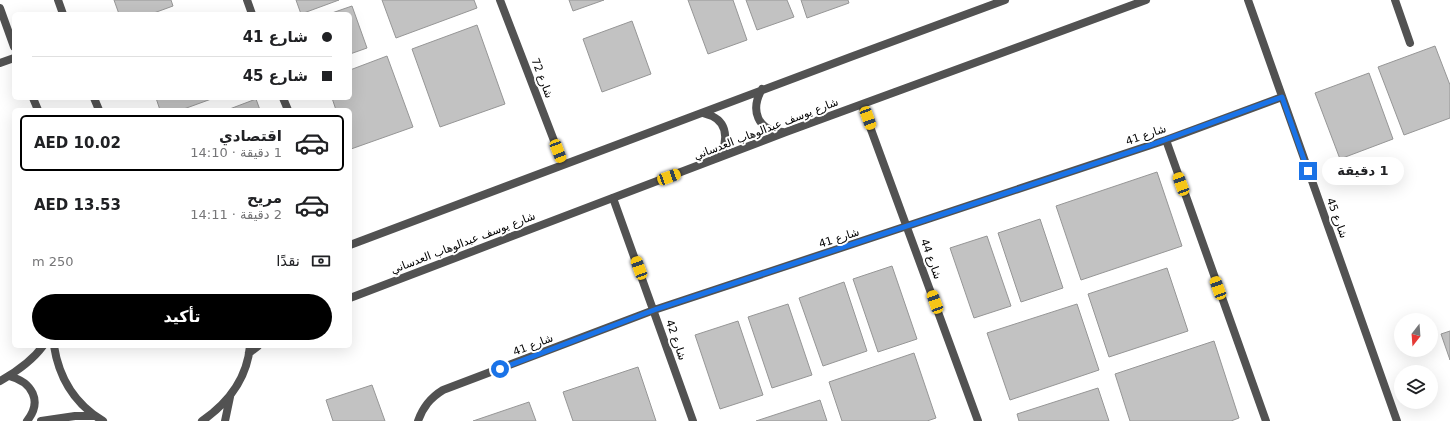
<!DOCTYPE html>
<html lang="ar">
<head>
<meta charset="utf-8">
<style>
	:root { --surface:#fff; --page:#f6f6f6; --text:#202124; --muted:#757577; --line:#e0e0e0; --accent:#000 }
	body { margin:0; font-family:"DejaVu Sans",Cairo,sans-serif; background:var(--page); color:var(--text); direction:rtl; height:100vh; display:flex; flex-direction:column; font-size:15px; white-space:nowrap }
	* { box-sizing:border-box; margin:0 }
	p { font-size:13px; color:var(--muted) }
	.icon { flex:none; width:22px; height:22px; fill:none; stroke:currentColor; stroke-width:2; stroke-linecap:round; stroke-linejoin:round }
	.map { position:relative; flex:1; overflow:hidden; direction:ltr }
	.details { position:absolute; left:12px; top:108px; width:340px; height:240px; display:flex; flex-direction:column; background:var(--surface); border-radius:6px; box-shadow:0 4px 16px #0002; direction:rtl }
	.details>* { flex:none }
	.top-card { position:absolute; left:12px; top:12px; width:340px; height:88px; border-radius:6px; box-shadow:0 4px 16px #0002; direction:rtl; display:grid; align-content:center; height:88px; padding:0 20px; background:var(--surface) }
	.needle { width:26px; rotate:197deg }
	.controls { position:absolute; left:1394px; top:313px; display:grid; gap:8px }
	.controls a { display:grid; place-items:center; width:44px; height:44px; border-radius:50%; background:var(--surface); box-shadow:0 4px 16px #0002; font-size:20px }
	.end { position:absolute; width:18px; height:18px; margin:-9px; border:5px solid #1a73e8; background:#fff; box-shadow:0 0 0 2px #fff }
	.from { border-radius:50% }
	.bubble { position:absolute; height:28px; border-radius:14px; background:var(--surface); box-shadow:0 4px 16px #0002; font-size:13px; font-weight:700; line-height:28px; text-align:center; direction:rtl }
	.car { position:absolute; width:12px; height:24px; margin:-12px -6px; border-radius:5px; box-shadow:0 0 3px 1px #0007; background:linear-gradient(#f5c518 24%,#345 0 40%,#f5c518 0 76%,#345 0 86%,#f5c518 0) }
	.top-card b { display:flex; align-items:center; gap:14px; height:38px; font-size:15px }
	.top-card b+b { border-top:1px solid var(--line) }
	.top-card i { width:10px; height:10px; background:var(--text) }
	ul { padding:7px 0 0; list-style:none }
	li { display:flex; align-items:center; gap:12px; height:56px; margin:0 8px 6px; padding:0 12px; border:2px solid transparent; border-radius:6px }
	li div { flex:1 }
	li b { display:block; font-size:15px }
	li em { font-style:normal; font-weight:700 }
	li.current { border-color:var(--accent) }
	li>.icon { width:36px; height:36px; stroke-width:1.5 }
	.pay { display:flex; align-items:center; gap:10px; height:44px; padding:0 20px; font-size:15px }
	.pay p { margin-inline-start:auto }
	.cta { display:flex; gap:8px; margin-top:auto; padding:8px 20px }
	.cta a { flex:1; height:46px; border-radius:24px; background:var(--accent); color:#fff; font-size:16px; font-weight:700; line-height:46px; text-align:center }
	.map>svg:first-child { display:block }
</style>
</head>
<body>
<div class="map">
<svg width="1450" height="421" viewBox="0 0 1450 421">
	<rect width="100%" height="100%" fill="#fff"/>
	<path fill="#c2c2c2" stroke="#969696" d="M114,0H171L173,6L151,14H119Z
		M296,0H339L301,14Z
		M382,0H474L477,8L396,38Z
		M569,0H604L573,11Z
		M688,0H733L747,40L708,54Z
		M746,0H787L794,17L757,30Z
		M801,0H848L849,3L807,18Z
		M352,6L367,48L350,54V14H329Z
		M632,21L651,74L602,92L583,39Z
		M477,25L505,104L440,127L412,49Z
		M1435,46L1450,85V118L1404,135L1378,67Z
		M387,56L413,127L351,149L350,110H336L332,98H350V70Z
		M1369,73L1393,139L1340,159L1315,93Z
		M156,98H214L181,110H160Z
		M256,99L260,110H227Z
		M1157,172L1182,246L1081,280L1056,206Z
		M1040,219L1063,288L1021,302L998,233Z
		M987,236L1011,306L974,318L950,248Z
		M892,266L917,339L878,352L853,279Z
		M1167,268L1188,331L1109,357L1088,294Z
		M844,282L867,351L823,366L799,298Z
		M788,304L812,375L772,388L748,317Z
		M1077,304L1099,370L1010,400L987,333Z
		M738,321L763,395L720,409L695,335Z
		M1450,331V360L1441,334Z
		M1214,341L1239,418L1231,421H1130L1115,374Z
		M914,353L936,418L927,421H842L829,382Z
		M638,367L656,421H573L563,392Z
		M372,385L385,421H333L326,400Z
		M1098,388L1109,421H1019L1017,414Z
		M820,400L827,421H756Z
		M529,402L536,421H473Z"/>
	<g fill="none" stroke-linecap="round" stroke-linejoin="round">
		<path stroke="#525252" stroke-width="8" d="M1395,0L1410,43"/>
		<path stroke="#525252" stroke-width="8" d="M247,0L252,14
			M500,0L563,164
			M1248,0L1397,421
			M0,63L14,58
			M283,98L288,110
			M862,105L978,421
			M1166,140L1266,421
			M613,198L693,421
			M418,421C423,407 430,398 443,390L654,310L1166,140L1282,97"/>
		<path stroke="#525252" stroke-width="8" d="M58,0L63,14
			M0,8L14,47
			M762,89C750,110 757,131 783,132
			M33,98L38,110
			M94,98L99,110
			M703,113C706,114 709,115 712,116C729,124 729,147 715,159
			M350,245C568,163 786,80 1005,0
			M350,298L786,132L1146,0
			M54,346C59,378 75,404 103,421
			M249,353L258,346
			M9,376C32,382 43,401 27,421
			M0,381C16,372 32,361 43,346
			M41,421L75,416H95
			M202,421C228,403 247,379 250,346
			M225,421L230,397"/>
	</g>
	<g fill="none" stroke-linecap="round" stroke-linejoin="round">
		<path stroke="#1a73e8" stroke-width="5" d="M500,369L654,310L1151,145L1282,97L1308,171"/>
	</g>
	<g text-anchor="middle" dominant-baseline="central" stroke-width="4" stroke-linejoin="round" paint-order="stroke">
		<g font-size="11" fill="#000" stroke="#fff">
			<text transform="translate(542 78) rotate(69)">شارع 72</text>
			<text transform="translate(766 129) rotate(-21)">شارع يوسف عبدالوهاب العدساني</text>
			<text transform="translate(1146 135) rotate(-19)">شارع 41</text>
			<text transform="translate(1337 218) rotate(70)">شارع 45</text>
			<text transform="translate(839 238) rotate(-18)">شارع 41</text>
			<text transform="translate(463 243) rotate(-21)">شارع يوسف عبدالوهاب العدساني</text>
			<text transform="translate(931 259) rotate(70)">شارع 44</text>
			<text transform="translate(676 340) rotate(71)">شارع 42</text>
			<text transform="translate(533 345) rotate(-21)">شارع 41</text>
		</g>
	</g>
</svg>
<div class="controls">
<a><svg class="needle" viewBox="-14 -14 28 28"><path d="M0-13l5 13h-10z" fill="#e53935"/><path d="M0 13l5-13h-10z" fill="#757577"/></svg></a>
<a><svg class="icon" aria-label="layers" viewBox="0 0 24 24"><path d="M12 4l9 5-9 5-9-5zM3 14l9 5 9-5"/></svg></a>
</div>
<i class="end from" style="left:500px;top:369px"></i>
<i class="end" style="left:1308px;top:171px"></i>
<div class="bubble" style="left:1322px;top:157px;width:82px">1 دقيقة</div>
<i class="car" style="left:868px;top:118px;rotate:160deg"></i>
<i class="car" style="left:558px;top:151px;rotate:159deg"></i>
<i class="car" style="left:669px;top:177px;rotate:70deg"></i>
<i class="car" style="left:1181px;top:184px;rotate:340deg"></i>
<i class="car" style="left:639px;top:268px;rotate:340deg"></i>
<i class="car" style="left:1218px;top:288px;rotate:340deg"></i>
<i class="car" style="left:935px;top:302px;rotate:340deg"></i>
<div class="top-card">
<b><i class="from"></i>شارع 41</b>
<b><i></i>شارع 45</b>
</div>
<section class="details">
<ul>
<li class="current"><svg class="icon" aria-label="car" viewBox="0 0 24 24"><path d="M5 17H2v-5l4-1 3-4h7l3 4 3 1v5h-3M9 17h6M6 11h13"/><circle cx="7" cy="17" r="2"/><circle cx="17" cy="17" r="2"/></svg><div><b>اقتصادي</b><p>1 دقيقة · 14:10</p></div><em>AED 10.02</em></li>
<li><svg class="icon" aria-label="car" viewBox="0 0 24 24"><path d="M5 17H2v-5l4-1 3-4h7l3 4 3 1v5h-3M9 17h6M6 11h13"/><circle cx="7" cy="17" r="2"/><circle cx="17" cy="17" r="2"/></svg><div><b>مريح</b><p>2 دقيقة · 14:11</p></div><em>AED 13.53</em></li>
</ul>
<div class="pay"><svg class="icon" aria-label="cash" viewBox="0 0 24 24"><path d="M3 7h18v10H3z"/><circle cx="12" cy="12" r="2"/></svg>نقدًا<p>250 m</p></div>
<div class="cta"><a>تأكيد</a></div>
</section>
</div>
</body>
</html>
